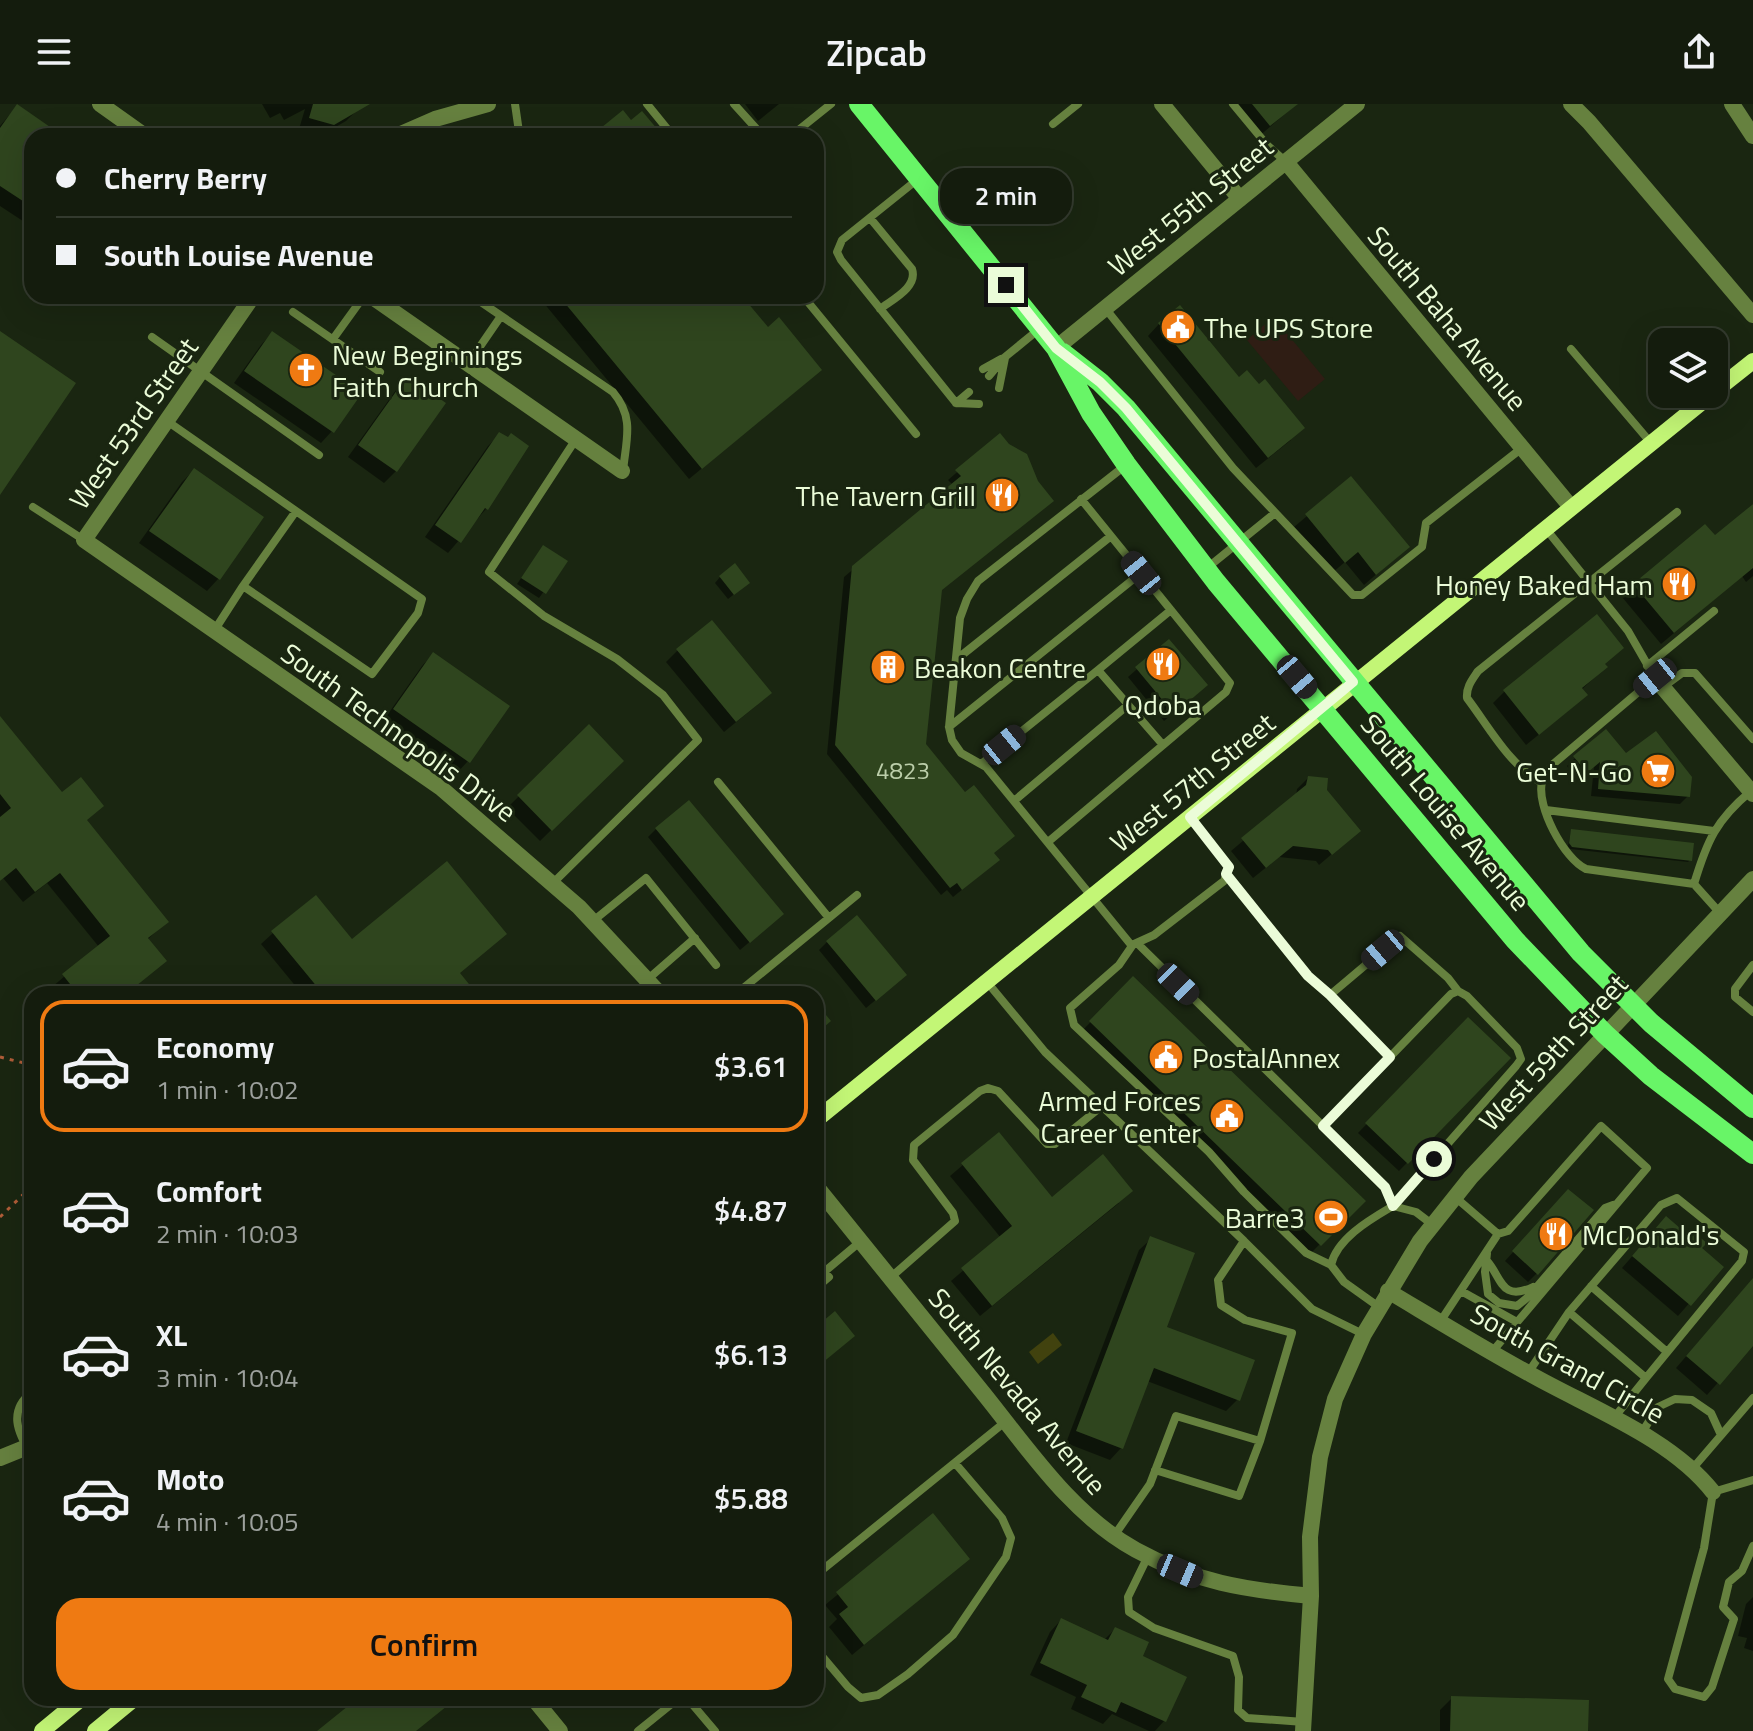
<!DOCTYPE html>
<html lang="en">
<head>
<meta charset="utf-8">
<style>
	:root { --surface:#141c0d; --page:#1d2516; --text:#f1f3f6; --muted:#9da19d; --line:#333a2e; --accent:#ef7a12 }
	body { margin:0; font-family:"Titillium Web",sans-serif; background:var(--page); color:var(--text); height:100vh; display:flex; flex-direction:column; font-size:30px; white-space:nowrap }
	* { box-sizing:border-box; margin:0 }
	p { font-size:26px; color:var(--muted) }
	.icon { flex:none; width:44px; height:44px; fill:none; stroke:currentColor; stroke-width:2; stroke-linecap:round; stroke-linejoin:round }
	.map { position:relative; flex:1; overflow:hidden }
	.panel { position:absolute; left:24px; top:882px; width:800px; height:720px; display:flex; flex-direction:column; background:var(--surface); border-radius:24px; box-shadow:0 8px 32px #0002,0 0 0 2px var(--line) }
	.panel>* { flex:none }
	.banner { position:absolute; left:24px; top:24px; width:800px; height:176px; border-radius:24px; box-shadow:0 8px 32px #0002,0 0 0 2px var(--line); display:grid; align-content:center; height:176px; padding:0 32px; background:var(--surface) }
	.buttons { position:absolute; left:1648px; top:224px; display:grid; gap:16px }
	.buttons a { display:grid; place-items:center; width:80px; height:80px; border-radius:16px; background:var(--surface); box-shadow:0 8px 32px #0002,0 0 0 2px var(--line); font-size:40px }
	.end { position:absolute; width:36px; height:36px; margin:-18px; border:10px solid #ebfcd8; background:#111; box-shadow:0 0 0 4px #111 }
	.from { border-radius:50% }
	.bubble { position:absolute; height:56px; border-radius:24px; background:var(--surface); box-shadow:0 8px 32px #0002,0 0 0 2px var(--line); font-size:26px; font-weight:600; line-height:56px; text-align:center }
	.car { position:absolute; width:24px; height:48px; margin:-24px -12px; border-radius:10px; box-shadow:0 0 6px 2px #0007; background:linear-gradient(#222 24%,#8ab4d8 0 40%,#222 0 76%,#8ab4d8 0 86%,#222 0) }
	.banner b { display:flex; align-items:center; gap:28px; height:76px; font-size:30px }
	.banner b+b { border-top:2px solid var(--line) }
	.banner i { width:20px; height:20px; background:var(--text) }
	ul { padding:14px 0 0; list-style:none }
	li { display:flex; align-items:center; gap:24px; height:132px; margin:0 16px 12px; padding:0 16px; border:4px solid transparent; border-radius:24px }
	li div { flex:1 }
	li b { display:block; font-size:30px }
	li em { font-style:normal; font-weight:600 }
	li.on { border-color:var(--accent) }
	li>.icon { width:72px; height:72px; stroke-width:1.5 }
	.action { display:flex; gap:16px; margin-top:auto; padding:16px 32px }
	.action a { flex:1; height:92px; border-radius:24px; background:var(--accent); color:#111; font-size:32px; font-weight:600; line-height:92px; text-align:center }
	header { display:flex; justify-content:space-between; align-items:center; height:104px; padding:0 32px; background:var(--surface); font-size:36px; font-weight:600 }
	.map>svg:first-child { display:block }
</style>
</head>
<body>
<header><svg class="icon" aria-label="menu" viewBox="0 0 24 24"><path d="M4 6h16M4 12h16M4 18h16"/></svg>Zipcab<svg class="icon" aria-label="share" viewBox="0 0 24 24"><path d="M12 15V3M7 8l5-5 5 5M5 13v7h14v-7"/></svg></header>
<div class="map">
<svg width="1753" height="1627" viewBox="0 0 1753 1627">
	<rect width="100%" height="100%" fill="#1a2611"/>
	<path fill="#2f1d14" d="M1273,213L1325,275L1298,297L1247,236Z"/>
	<path fill="#41420e" d="M1053,1229L1062,1241L1038,1260L1029,1248Z"/>
	<path fill="#0007" d="M262,0H359L358,5L346,17L320,32L299,25L305,5L284,16L280,9L270,14Z
		M745,0H779L758,17Z
		M1231,0H1297L1258,33Z
		M17,2L60,32H32V123L0,102V22Z
		M538,192H740L808,277L689,375Z
		M1159,220L1291,336L1256,364L1148,232Z
		M272,229L332,327L321,339L234,279L261,241Z
		M407,274L396,367L384,379L348,353L396,286Z
		M500,330L486,405L448,449L425,433L488,342Z
		M999,332L940,487L924,641L989,764L953,793L947,786L941,791L827,650L844,473L953,381L948,376Z
		M194,366L261,414L218,475L207,487L139,439L182,378Z
		M1351,375L1395,454L1364,481L1345,458L1332,469L1294,423Z
		M1753,400V472L1746,478L1742,472L1661,540L1622,493L1705,423L1714,434Z
		M543,443L565,458L539,494L517,480Z
		M720,473L742,484L728,495L715,479Z
		M1169,537L1197,590L1164,617L1128,573Z
		M678,546L757,601L724,628L666,558Z
		M433,550L468,657L457,669L383,617L422,562Z
		M1604,561L1606,563L1581,586L1574,602L1526,641L1493,599L1504,588Z
		M0,615L61,691L101,702L85,717L166,818L147,836L164,857L126,890H57L52,883L99,843L47,779L23,798L3,774L0,777Z
		M589,623L621,657L540,737L507,704Z
		M1626,652L1688,692L1680,700L1591,692L1594,663L1578,675L1567,662L1575,654Z
		M1308,674L1325,687L1346,738L1319,761L1316,757L1279,753L1253,774L1231,747L1296,692L1297,685Z
		M656,725L773,818L740,846L648,733Z
		M1571,727L1690,756L1688,758L1570,745L1568,742Z
		M273,829L352,838L458,870L475,890H302L261,840Z
		M827,838L896,879L866,904L819,846Z
		M1133,874L1363,1097L1311,1149L1082,927Z
		M1468,915L1508,954L1399,1067L1358,1029Z
		M998,1031L1051,1095L1119,1099L980,1212L951,1177L1001,1134L950,1072Z
		M1560,1096L1537,1169L1528,1178L1505,1157Z
		M1655,1126L1688,1133L1721,1163L1678,1212L1622,1164Z
		M1151,1135L1164,1224L1238,1295L1226,1307L1147,1277L1121,1344L1110,1356L1066,1339L1139,1146Z
		M1753,1175V1239L1707,1291L1676,1264Z
		M933,1412L968,1455L852,1551L829,1523L837,1515L825,1501Z
		M1753,1493V1547L1744,1544L1747,1534L1738,1532L1746,1500Z
		M1061,1516L1104,1536L1115,1525L1140,1553L1164,1617L1155,1627H1149L1112,1610L1103,1620L1071,1605L1076,1593L1030,1571L1050,1528Z
		M1452,1594L1586,1627H1440V1606Z"/>
	<path fill="#2f451e" d="M17,0L63,32H32V103L0,82V24Z
		M313,0H370L334,21L309,14Z
		M1252,0H1298L1270,22Z
		M623,6L631,16L642,7L663,32H591Z
		M559,192H742L768,223L779,213L822,266L702,365Z
		M1180,201L1239,273L1247,266L1259,280L1265,275L1305,324L1268,354L1158,219Z
		M0,227L76,279L0,391Z
		M272,227L362,289L334,329L244,267Z
		M407,272L446,299L397,368L358,341Z
		M499,328L508,333L511,329L529,342L488,406L485,404L461,439L435,421Z
		M1000,329L1009,340L1027,350L1038,377L1054,397L942,486L926,640L965,688L974,681L1015,732L994,749L1000,756L962,786L957,779L950,784L835,641L852,462L961,372L955,366Z
		M194,364L264,413L220,476L149,427Z
		M1351,372L1410,443L1376,471L1358,448L1345,459L1305,410Z
		M1753,400V464L1674,529L1633,480L1705,420L1715,431Z
		M543,441L568,457L546,490L521,474Z
		M735,459L750,479L734,491L719,472Z
		M1597,510L1624,544L1605,560L1608,563L1582,584L1588,591L1539,631L1503,586Z
		M712,516L772,589L736,618L676,545Z
		M1169,535L1208,581L1174,610L1135,563Z
		M433,548L510,602L470,659L393,605Z
		M0,612L62,688L81,673L104,702L87,716L169,818L148,834L167,857L126,890H78L62,870L110,832L60,769L35,788L16,764L0,777V713L11,704L0,690Z
		M589,620L624,657L552,727L517,691Z
		M1606,625L1626,649L1656,627L1692,673L1690,693L1598,685L1600,658L1587,669L1573,652Z
		M1308,672L1328,674L1327,686L1361,727L1332,751L1328,746L1293,742L1266,764L1241,734L1306,681Z
		M689,696L784,810L750,839L655,724Z
		M1571,725L1694,739L1692,757L1572,743L1569,739Z
		M447,757L507,830L460,869L477,890H323L271,827L316,791L352,835Z
		M857,811L907,871L876,897L826,837Z
		M1133,872L1366,1097L1321,1142L1089,917Z
		M816,899L831,917L816,930Z
		M1468,913L1511,954L1408,1060L1365,1019Z
		M999,1028L1052,1093L1103,1050L1133,1087L992,1202L961,1164L1012,1122L961,1059Z
		M1568,1085L1594,1106L1538,1171L1512,1147Z
		M1666,1112L1688,1131L1692,1127L1707,1139L1702,1144L1724,1163L1691,1202L1632,1152Z
		M1150,1132L1195,1149L1167,1223L1255,1256L1240,1297L1154,1264L1123,1345L1076,1327Z
		M1753,1174V1242L1720,1281L1686,1252Z
		M835,1207L855,1232L816,1264V1223Z
		M933,1409L970,1455L864,1541L839,1510L848,1503L836,1488Z
		M1061,1514L1108,1536L1115,1523L1149,1538L1143,1552L1187,1573L1166,1618L1121,1598L1116,1609L1081,1593L1087,1581L1040,1559Z
		M1451,1592L1589,1596L1588,1627H1450Z
		M358,1594H457L416,1627H317Z"/>
	<g fill="none" stroke-linecap="round" stroke-linejoin="round">
		<path stroke="#b05d38" stroke-width="3" stroke-dasharray="4 6" stroke-linecap="butt" d="M0,953L32,961
			M0,1113L32,1082"/>
		<path stroke="#66813f" stroke-width="8" d="M515,0L519,28L518,32
			M647,0L673,32
			M734,0L763,32
			M1233,0L1267,41L1286,58
			M1053,20L1078,0
			M791,32L831,0
			M918,75L842,136L837,148L841,156L956,299L969,288
			M870,114L912,165C918,183 893,195 880,205
			M472,192L613,288C635,314 626,336 623,367
			M803,192L916,330
			M1105,204L1233,364L1353,491H1362L1422,443L1426,419L1522,344
			M293,208L380,268
			M152,233L319,351
			M333,235L364,192
			M1571,245L1651,339
			M468,260L501,212
			M983,265L1001,255
			M989,272L1005,253L1038,226
			M999,284L1005,254
			M956,299L979,300
			M167,317L422,495L418,509L372,570L243,482L214,527
			M1126,361L978,477L967,495L960,514L949,623L952,636L961,649L986,663L1132,842L1119,861L1070,904L1074,921L1209,1048L1244,1088L1306,1149L1331,1161
			M33,403L84,436
			M1546,425L1628,527L1655,574L1552,661C1549,666 1544,672 1542,678C1536,702 1564,755 1586,765L1694,780
			M1207,464L1275,409
			M243,482L296,407
			M957,555L1111,432
			M1647,562L1714,507
			M1663,583L1682,569H1695L1753,635
			M949,623L1141,469
			M1163,641L1098,566L1171,506
			M981,660L1098,566
			M718,678L829,814
			M1542,679C1509,661 1489,623 1467,594C1466,583 1472,576 1478,567L1677,408
			M1014,697L1128,601
			M1546,706L1714,727
			M1048,738L1226,588L1230,579L1081,395
			M1226,770L1308,872L1330,891L1400,832L1448,874L1458,887
			M553,779L698,636L663,591L617,555L544,512L489,468L576,335
			M1720,809L1694,780C1707,737 1716,716 1751,687
			M593,817L646,774L716,861
			M1137,839L1385,1083L1393,1102L1516,962L1521,955L1517,944L1467,892L1458,887L1451,890L1323,1022
			M1132,841L1154,831L1224,777L1229,763L1190,713
			M1753,861L1735,885V893L1753,908
			M648,875L695,834
			M987,878L1045,948L1244,1137L1312,1205L1363,1230
			M736,890L857,791
			M1330,891L1390,953
			M1455,1093L1498,1130
			M1487,1149L1485,1168L1488,1190L1499,1199L1517,1202L1528,1193L1605,1104L1613,1101
			M1487,1157C1502,1174 1501,1198 1533,1183
			M816,1158L824,1168L861,1137
			M890,1174L955,1117L953,1109L913,1056L914,1041L980,987L988,984L998,987L1047,1040H1055L1102,1002
			M1591,1182L1667,1248
			M816,1184L829,1173L824,1168
			M1461,1187L1517,1218
			M1379,1203L1344,1178L1331,1161C1337,1134 1371,1115 1393,1102L1416,1108L1433,1121
			M1569,1208L1661,1101L1677,1094L1744,1148L1742,1157L1646,1274
			M1440,1218L1498,1130L1508,1127L1601,1022L1647,1064L1492,1248
			M1528,1269L1569,1208L1646,1274L1613,1315
			M32,1288C8,1307 17,1328 32,1352
			M1641,1330L1658,1303L1675,1295L1692,1296L1711,1309L1721,1331
			M1693,1364L1753,1294
			M1155,1366L1239,1392L1260,1337
			M1753,1376L1713,1388L1704,1444L1668,1575L1675,1585L1704,1593L1712,1583L1734,1515L1723,1503L1729,1478L1742,1467L1753,1442
			M1114,1432L1150,1380L1176,1312L1260,1337L1292,1229L1245,1216L1221,1201L1218,1176L1244,1137
			M1148,1452L1128,1493L1129,1508L1154,1524L1233,1552L1239,1573L1238,1606L1247,1614L1304,1618
			M816,1471L1005,1318
			M816,1545L848,1583L861,1594L878,1591L908,1570L953,1531L1006,1453L1011,1434L1002,1414L955,1359
			M687,1594L715,1627
			M638,1627L679,1594"/>
		<path stroke="#66813f" stroke-width="16" d="M100,0L145,32
			M1162,0L1240,95
			M1571,0L1589,18L1753,211
			M1732,0L1753,32
			M396,32L435,15L488,0
			M1286,58L1571,403
			M253,192L84,436L441,684L579,803L660,890
			M371,192L622,367
			M1056,244L1357,0
			M1655,574L1753,690
			M816,1082C872,1151 928,1221 984,1290C1029,1346 1072,1411 1136,1446C1194,1478 1246,1486 1311,1492
			M1388,1187C1435,1215 1482,1244 1530,1270C1590,1304 1671,1334 1713,1388
			M0,1354L32,1341
			M533,1594L560,1627
			M1303,1627L1311,1492L1310,1433L1320,1353L1335,1295L1364,1230L1420,1137L1471,1073L1753,775"/>
		<path stroke="#c3f676" stroke-width="16" d="M1714,288L1753,257
			M816,1016L1712,290
			M42,1627L82,1594
			M95,1627L135,1594"/>
		<path stroke="#68f567" stroke-width="20" d="M859,0L1056,244L1091,309L1126,360L1216,478L1515,836L1605,930L1651,972L1753,1050
			M1063,249L1100,278L1126,304L1581,849L1651,919L1753,1004"/>
	</g>
	<g fill="none" stroke-linecap="round" stroke-linejoin="round">
		<path stroke="#ebfcd8" stroke-width="10" d="M1006,181L1056,244L1100,278L1126,304L1353,578L1190,713L1229,763L1226,770L1308,872L1330,891L1390,953L1323,1022L1385,1083L1393,1102L1434,1055"/>
	</g>
	<defs>
		<symbol id="civic-disc" viewBox="-11 -11 22 22"><circle r="9.5" fill="#ef7a12" stroke="#1a2611"/><path d="M-.6-6.5H3V-4.5H.6V-3L4-1V1h2V6H-6V1h2V-1L-.6-3ZM-1.2 2.5V6h2.4V2.5Z" fill="#fff"/></symbol>
		<symbol id="church-disc" viewBox="-11 -11 22 22"><circle r="9.5" fill="#ef7a12" stroke="#1a2611"/><path d="M-1.2-6h2.4v3.5h3.3v2.4h-3.3V6h-2.4V-.1h-3.3v-2.4h3.3Z" fill="#fff"/></symbol>
		<symbol id="restaurant-disc" viewBox="-11 -11 22 22"><circle r="9.5" fill="#ef7a12" stroke="#1a2611"/><path d="M-5-6h1v4h1v-4h1v4h1v-4h1v5L-1.5 .5V6h-2V.5L-5-1ZM5-6V6H3V1.5H1.5Q1.5-4 5-6Z" fill="#fff"/></symbol>
		<symbol id="building-disc" viewBox="-11 -11 22 22"><circle r="9.5" fill="#ef7a12" stroke="#1a2611"/><path d="M-4-6H4V6H1V3H-1V6H-4ZM-2.5-4.3h1.7v1.8h-1.7ZM.8-4.3h1.7v1.8H.8ZM-2.5-1h1.7V.8h-1.7ZM.8-1h1.7V.8H.8Z" fill="#fff"/></symbol>
		<symbol id="supermarket-disc" viewBox="-11 -11 22 22"><circle r="9.5" fill="#ef7a12" stroke="#1a2611"/><path d="M-6-5.5h2.5l.6 2H6L4.5 2H-2.5L-4.4-4H-6ZM-1.5 3.2a1.3 1.3 0 1 0 .1 0ZM3 3.2a1.3 1.3 0 1 0 .1 0Z" fill="#fff"/></symbol>
		<symbol id="stadium-disc" viewBox="-11 -11 22 22"><circle r="9.5" fill="#ef7a12" stroke="#1a2611"/><path d="M0-5a6.5 5 0 1 0 0 10a6.5 5 0 1 0 0-10ZM-3.5-1.8h7v3.6h-7Z" fill="#fff"/></symbol>
	</defs>
	<g fill-rule="evenodd">
		<use href="#civic-disc" x="1158" y="203" width="40" height="40"/>
		<use href="#church-disc" x="286" y="246" width="40" height="40"/>
		<use href="#restaurant-disc" x="982" y="371" width="40" height="40"/>
		<use href="#restaurant-disc" x="1659" y="460" width="40" height="40"/>
		<use href="#restaurant-disc" x="1143" y="540" width="40" height="40"/>
		<use href="#building-disc" x="868" y="543" width="40" height="40"/>
		<use href="#supermarket-disc" x="1638" y="647" width="40" height="40"/>
		<use href="#civic-disc" x="1146" y="933" width="40" height="40"/>
		<use href="#civic-disc" x="1207" y="992" width="40" height="40"/>
		<use href="#stadium-disc" x="1311" y="1093" width="40" height="40"/>
		<use href="#restaurant-disc" x="1536" y="1110" width="40" height="40"/>
	</g>
	<g text-anchor="middle" dominant-baseline="central" stroke-width="6" stroke-linejoin="round" paint-order="stroke">
		<g font-size="24" fill="#bcceaa">
			<text x="903" y="666">4823</text>
		</g>
		<g font-size="28" fill="#ebfcd8" stroke="#1a2611">
			<text transform="translate(1190 102) rotate(-39)">West 55th Street</text>
			<text transform="translate(1448 214) rotate(50)">South Baha Avenue</text>
			<text transform="translate(133 319) rotate(-55)">West 53rd Street</text>
			<text transform="translate(399 628) rotate(36)">South Technopolis Drive</text>
			<text transform="translate(1192 678) rotate(-39)">West 57th Street</text>
			<text transform="translate(1446 708) rotate(50)">South Louise Avenue</text>
			<text transform="translate(1553 948) rotate(-47)">West 59th Street</text>
			<text transform="translate(1568 1259) rotate(29)">South Grand Circle</text>
			<text transform="translate(1018 1287) rotate(50)">South Nevada Avenue</text>
		</g>
		<g font-size="28" fill="#ebfcd8" stroke="#1a2611" text-anchor="start">
			<text x="1204" y="223">The UPS Store</text>
			<text x="332" y="250">New Beginnings<tspan x="332" dy="32">Faith Church</tspan></text>
			<text x="976" y="391" text-anchor="end">The Tavern Grill</text>
			<text x="1653" y="480" text-anchor="end">Honey Baked Ham</text>
			<text x="914" y="563">Beakon Centre</text>
			<text x="1163" y="600" text-anchor="middle">Qdoba</text>
			<text x="1632" y="667" text-anchor="end">Get-N-Go</text>
			<text x="1192" y="953">PostalAnnex</text>
			<text x="1201" y="996" text-anchor="end">Armed Forces<tspan x="1201" dy="32">Career Center</tspan></text>
			<text x="1305" y="1113" text-anchor="end">Barre3</text>
			<text x="1582" y="1130">McDonald's</text>
		</g>
	</g>
</svg>
<div class="buttons">
<a><svg class="icon" aria-label="layers" viewBox="0 0 24 24"><path d="M12 4l9 5-9 5-9-5zM3 14l9 5 9-5"/></svg></a>
</div>
<i class="end from" style="left:1434px;top:1055px"></i>
<i class="end" style="left:1006px;top:181px"></i>
<div class="bubble" style="left:940px;top:64px;width:132px">2 min</div>
<i class="car" style="left:1141px;top:469px;rotate:321deg"></i>
<i class="car" style="left:1297px;top:573px;rotate:140deg"></i>
<i class="car" style="left:1655px;top:574px;rotate:231deg"></i>
<i class="car" style="left:1004px;top:641px;rotate:51deg"></i>
<i class="car" style="left:1383px;top:846px;rotate:230deg"></i>
<i class="car" style="left:1178px;top:880px;rotate:134deg"></i>
<i class="car" style="left:1180px;top:1467px;rotate:113deg"></i>
<div class="banner">
<b><i class="from"></i>Cherry Berry</b>
<b><i></i>South Louise Avenue</b>
</div>
<section class="panel">
<ul>
<li class="on"><svg class="icon" aria-label="car" viewBox="0 0 24 24"><path d="M5 17H2v-5l4-1 3-4h7l3 4 3 1v5h-3M9 17h6M6 11h13"/><circle cx="7" cy="17" r="2"/><circle cx="17" cy="17" r="2"/></svg><div><b>Economy</b><p>1 min · 10:02</p></div><em>$3.61</em></li>
<li><svg class="icon" aria-label="car" viewBox="0 0 24 24"><path d="M5 17H2v-5l4-1 3-4h7l3 4 3 1v5h-3M9 17h6M6 11h13"/><circle cx="7" cy="17" r="2"/><circle cx="17" cy="17" r="2"/></svg><div><b>Comfort</b><p>2 min · 10:03</p></div><em>$4.87</em></li>
<li><svg class="icon" aria-label="car" viewBox="0 0 24 24"><path d="M5 17H2v-5l4-1 3-4h7l3 4 3 1v5h-3M9 17h6M6 11h13"/><circle cx="7" cy="17" r="2"/><circle cx="17" cy="17" r="2"/></svg><div><b>XL</b><p>3 min · 10:04</p></div><em>$6.13</em></li>
<li><svg class="icon" aria-label="car" viewBox="0 0 24 24"><path d="M5 17H2v-5l4-1 3-4h7l3 4 3 1v5h-3M9 17h6M6 11h13"/><circle cx="7" cy="17" r="2"/><circle cx="17" cy="17" r="2"/></svg><div><b>Moto</b><p>4 min · 10:05</p></div><em>$5.88</em></li>
</ul>
<div class="action"><a>Confirm</a></div>
</section>
</div>
</body>
</html>
